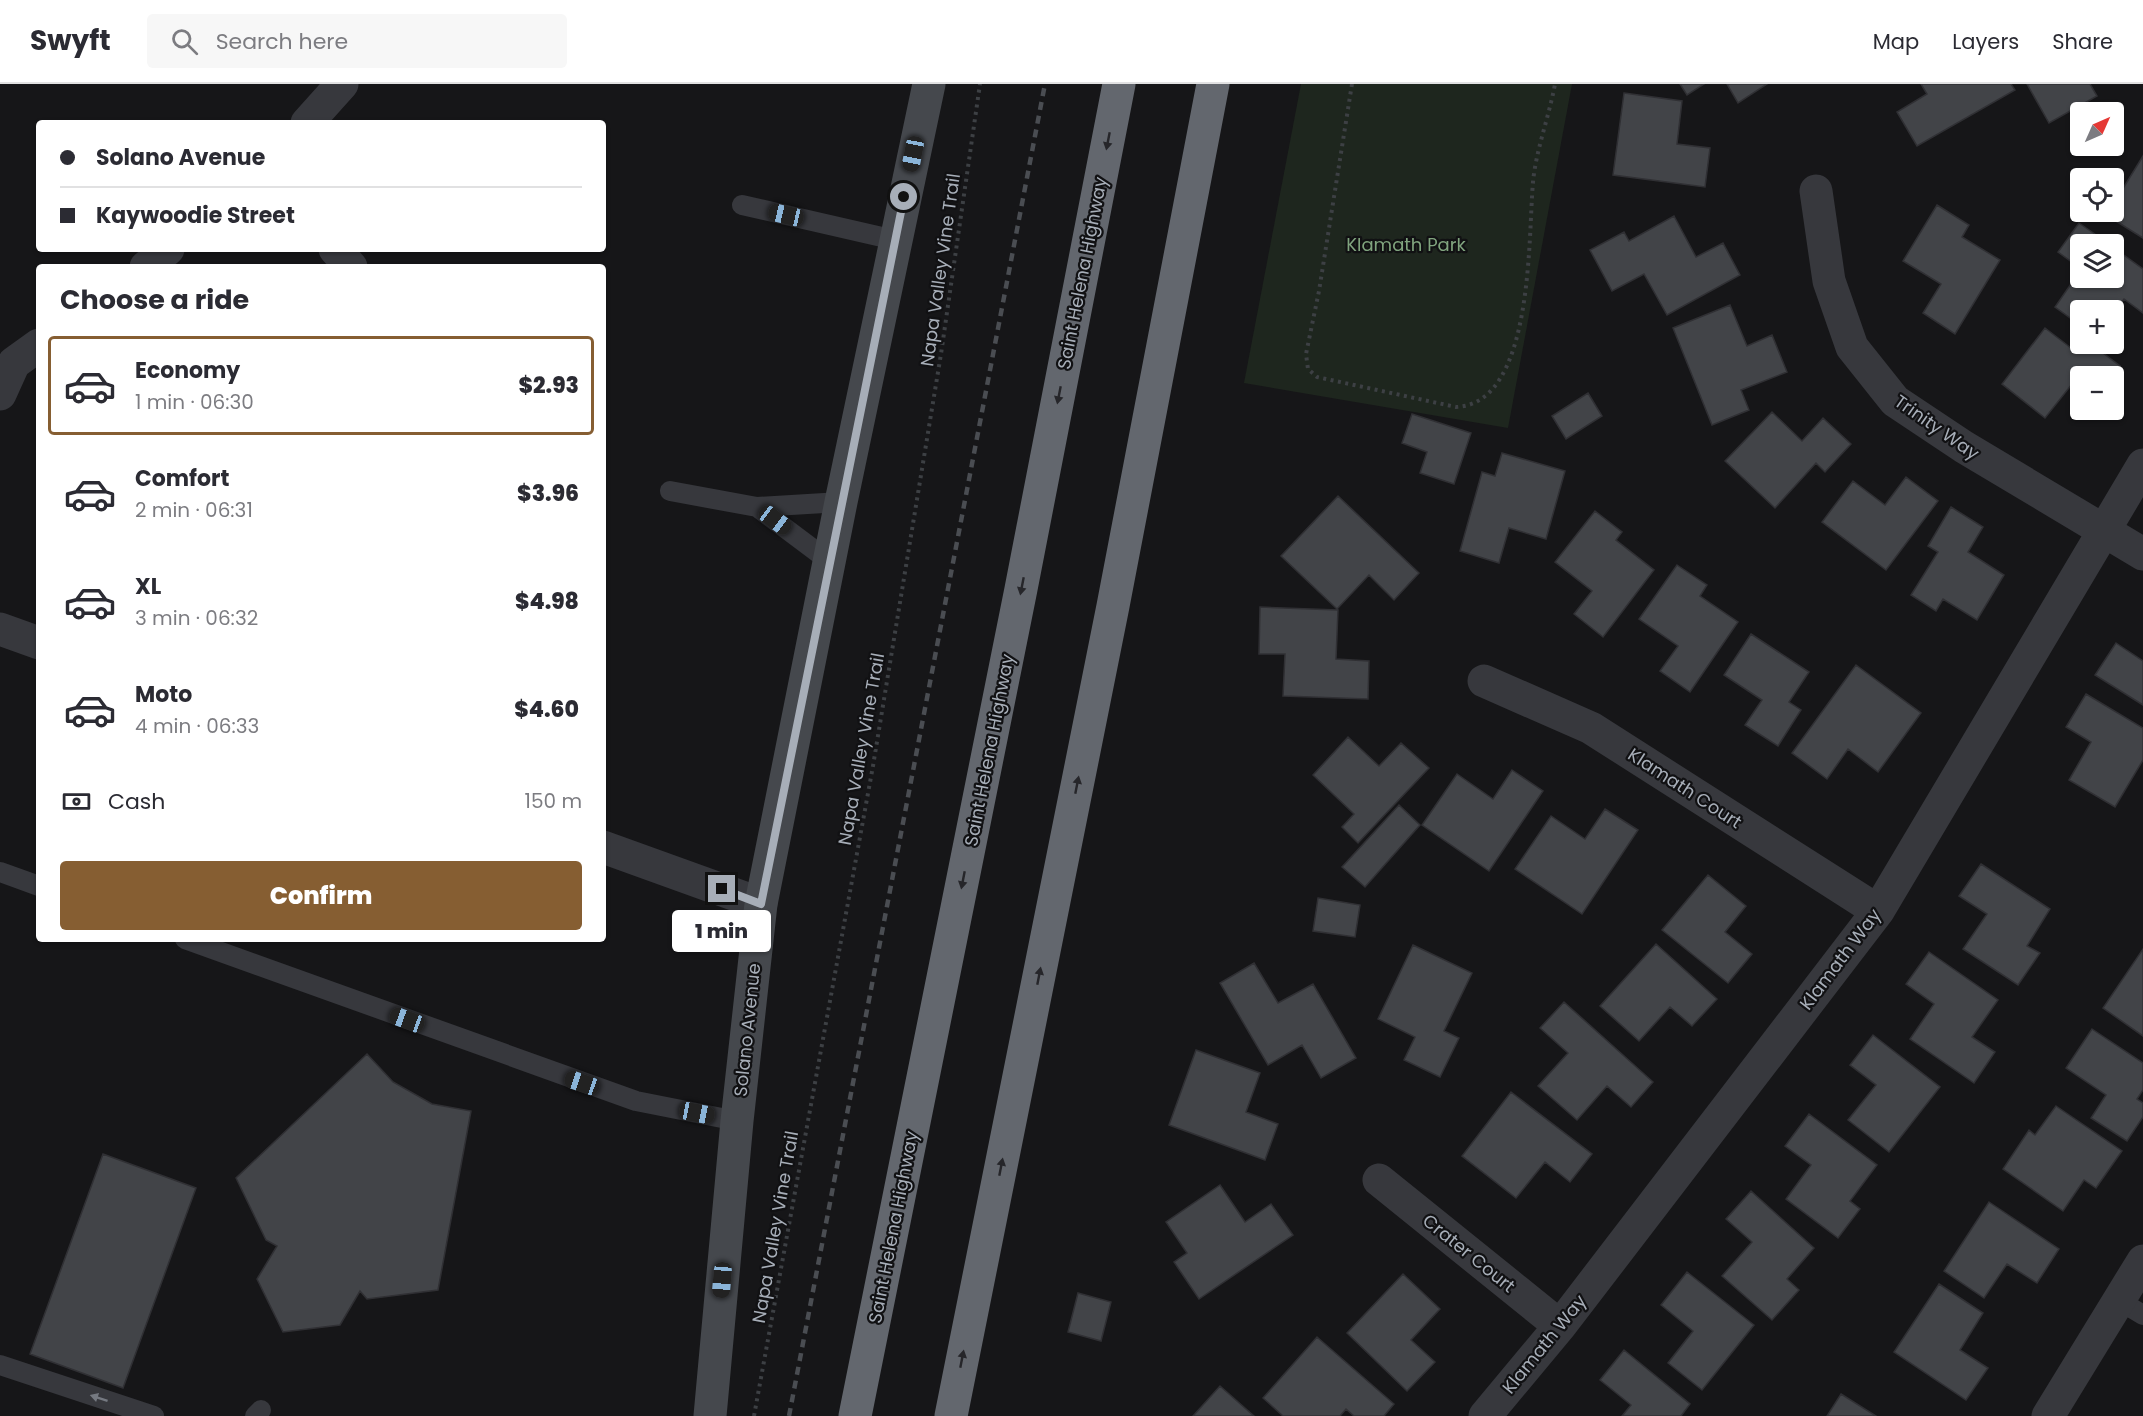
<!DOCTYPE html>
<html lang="en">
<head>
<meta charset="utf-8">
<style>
	:root { --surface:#fff; --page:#f7f7f7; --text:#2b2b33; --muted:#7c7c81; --line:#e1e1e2; --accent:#865e32 }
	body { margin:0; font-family:Poppins,sans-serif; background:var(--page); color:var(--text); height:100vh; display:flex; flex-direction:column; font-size:22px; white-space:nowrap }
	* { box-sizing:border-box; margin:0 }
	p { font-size:20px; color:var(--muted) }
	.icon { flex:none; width:33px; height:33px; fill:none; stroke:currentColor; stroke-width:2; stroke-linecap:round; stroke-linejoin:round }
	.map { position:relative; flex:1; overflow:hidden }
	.side { position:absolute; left:36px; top:180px; width:570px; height:678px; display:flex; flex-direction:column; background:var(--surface); border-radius:6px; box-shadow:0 2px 4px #0004 }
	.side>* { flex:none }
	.banner { position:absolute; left:36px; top:36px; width:570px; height:132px; border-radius:6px; box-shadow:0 2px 4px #0004; display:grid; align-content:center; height:132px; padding:0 24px; background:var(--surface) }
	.needle { width:39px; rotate:45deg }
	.tools { position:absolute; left:2070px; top:18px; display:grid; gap:12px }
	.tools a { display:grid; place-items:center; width:54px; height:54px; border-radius:6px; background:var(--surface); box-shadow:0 2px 4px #0004; font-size:30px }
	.end { position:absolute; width:27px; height:27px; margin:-14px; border:8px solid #a7aeb8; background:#111; box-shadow:0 0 0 3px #111 }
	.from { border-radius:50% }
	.bubble { position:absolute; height:42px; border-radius:6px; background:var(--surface); box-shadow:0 2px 4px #0004; font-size:20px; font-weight:800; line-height:42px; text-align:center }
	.car { position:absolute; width:18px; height:36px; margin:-18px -9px; border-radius:8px; box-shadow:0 0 4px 2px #0007; background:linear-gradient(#222 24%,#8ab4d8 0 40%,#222 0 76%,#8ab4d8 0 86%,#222 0) }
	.banner b { display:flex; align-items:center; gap:21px; height:57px; font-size:22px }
	.banner b+b { border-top:2px solid var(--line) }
	.banner i { width:15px; height:15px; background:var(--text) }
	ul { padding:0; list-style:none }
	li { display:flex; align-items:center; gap:18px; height:99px; margin:0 12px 9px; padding:0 12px; border:3px solid transparent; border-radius:6px }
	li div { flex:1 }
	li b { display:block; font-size:22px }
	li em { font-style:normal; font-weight:800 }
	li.active { border-color:var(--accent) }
	li>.icon { width:54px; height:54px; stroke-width:1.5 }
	h2 { padding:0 24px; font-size:27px; line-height:72px }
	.pay { display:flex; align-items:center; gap:15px; height:66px; padding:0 24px; font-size:22px }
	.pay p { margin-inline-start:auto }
	.button { display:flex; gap:12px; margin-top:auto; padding:12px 24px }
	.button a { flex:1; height:69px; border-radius:6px; background:var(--accent); color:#fff; font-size:24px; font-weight:800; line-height:69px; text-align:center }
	header { display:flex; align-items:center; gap:36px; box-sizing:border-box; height:84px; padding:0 30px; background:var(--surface); border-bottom:2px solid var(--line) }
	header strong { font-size:28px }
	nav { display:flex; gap:33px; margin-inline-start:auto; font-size:21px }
	.search { width:420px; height:54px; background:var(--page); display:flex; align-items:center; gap:15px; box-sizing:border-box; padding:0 21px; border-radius:6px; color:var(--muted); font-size:22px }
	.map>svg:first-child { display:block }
</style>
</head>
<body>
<header>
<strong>Swyft</strong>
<div class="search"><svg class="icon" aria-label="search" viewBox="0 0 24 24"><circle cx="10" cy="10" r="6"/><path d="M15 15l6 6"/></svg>Search here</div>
<nav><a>Map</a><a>Layers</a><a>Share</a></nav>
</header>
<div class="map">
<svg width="2143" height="1332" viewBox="0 0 2143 1332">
	<rect width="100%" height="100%" fill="#161618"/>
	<path fill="#1e261e" d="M1301,0H1572L1508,344L1244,299Z"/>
	<path fill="#424448" stroke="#303034" stroke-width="1.5" d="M1680,0H1704L1687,11Z
		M1727,0H1767L1738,19Z
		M1921,0H2011L2015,6L1917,62L1897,28L1927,10Z
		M2027,0H2090L2097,12L2049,39Z
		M1624,9L1682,17L1677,60L1710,64L1705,103L1613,91Z
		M2143,72V154L2106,131L2108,128H2114V119Z
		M1937,121L1969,141L1962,153L2000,176L1955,250L1923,229L1941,200L1903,177Z
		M1674,132L1696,173L1723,159L1740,191L1667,231L1644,190L1612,207L1590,166L1624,148L1629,157Z
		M2079,139L2109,160H2080V184L2058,168Z
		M2114,164L2143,185V229L2124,215L2114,229V226H2080V241L2055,223L2080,187V194H2114Z
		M1730,221L1747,262L1772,251L1787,288L1741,306L1749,326L1712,341L1673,244Z
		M2045,244L2075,267L2081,260H2091L2120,282L2112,292H2080V298L2076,295L2045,334L2002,300Z
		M1588,309L1602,332L1566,355L1552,332Z
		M1772,328L1802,357L1823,334L1851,360L1825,388L1816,379L1775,424L1725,377Z
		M1412,330L1471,349L1454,400L1420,389L1427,368L1402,359Z
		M1502,369L1565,387L1546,455L1509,444L1499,479L1460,467L1482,388L1495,392Z
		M1906,393L1938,417L1886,486L1822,438L1853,397L1885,421Z
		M1338,412L1419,489L1394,516L1369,491L1337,525L1281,472Z
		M1951,423L1983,443L1968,468L2004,491L1977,536L1943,515L1936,527L1911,511L1938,468L1928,462Z
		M1595,427L1622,448L1616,456L1654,486L1603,553L1574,530L1592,507L1555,478Z
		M1677,481L1707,501L1700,512L1738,538L1690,608L1660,587L1678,562L1639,535Z
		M1260,523L1338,526L1336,575L1369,577L1368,615L1283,612L1285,570H1259Z
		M1751,550L1809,588L1789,618L1801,626L1778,662L1745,641L1762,616L1724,591Z
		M2116,559L2143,577V621L2095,591Z
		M1856,581L1921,629L1878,688L1848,665L1827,695L1792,669Z
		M2086,610L2143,644V676L2115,723L2069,696L2091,658L2066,643Z
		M1348,653L1379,682L1401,659L1429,684L1358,759L1342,743L1354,730L1313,691Z
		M1512,686L1543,707L1489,787L1422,741L1457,690L1493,715Z
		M1399,721L1420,741L1365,803L1342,783Z
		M1605,725L1638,746L1582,830L1515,785L1551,732L1585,755Z
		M1981,780L2050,825L2027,862L2040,869L2018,901L1963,865L1987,830L1959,812Z
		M1708,791L1746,822L1725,848L1752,870L1728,899L1662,846Z
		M1318,814L1360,821L1355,853L1313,847Z
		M1656,860L1717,915L1692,942L1670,923L1639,957L1600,922Z
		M1413,861L1472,889L1444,947L1459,954L1440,993L1404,976L1415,953L1378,935Z
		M2143,865V952L2103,924Z
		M1929,868L1998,916L1972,953L1995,968L1974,999L1910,955L1934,920L1906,900Z
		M1254,879L1278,919L1313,900L1356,974L1321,994L1302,961L1268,981L1220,899Z
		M1564,918L1653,998L1631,1023L1607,1002L1577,1036L1538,1002L1568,969L1540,944Z
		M2092,945L2143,979V1006L2137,1015L2143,1019V1033L2127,1057L2091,1034L2106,1011L2066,984Z
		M1873,951L1940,1003L1889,1068L1848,1036L1876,1001L1850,981Z
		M1196,966L1260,989L1246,1028L1278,1040L1265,1076L1169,1041Z
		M367,970L393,998L432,1020L471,1027L438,1206L367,1215L360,1207L340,1241L283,1248L257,1195L277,1162L266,1156L236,1094Z
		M1511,1008L1592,1070L1570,1098L1545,1078L1516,1114L1462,1072Z
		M2056,1022L2122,1067L2096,1104L2084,1096L2063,1127L2003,1085L2029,1046L2035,1051Z
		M1809,1030L1877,1081L1850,1117L1860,1125L1838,1154L1786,1115L1811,1081L1785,1062Z
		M103,1070L196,1104L123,1304L30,1270Z
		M1220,1101L1245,1138L1271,1120L1293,1151L1199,1215L1174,1178L1187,1169L1166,1138Z
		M1751,1107L1814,1164L1787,1195L1799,1206L1772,1236L1722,1192L1752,1158L1726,1135Z
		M1989,1118L2059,1165L2037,1199L2007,1180L1984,1214L1944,1187Z
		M1687,1188L1754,1241L1702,1306L1668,1279L1693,1247L1661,1221Z
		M1403,1190L1440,1225L1411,1256L1435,1278L1407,1307L1347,1249Z
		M1939,1200L1983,1229L1960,1266L1988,1284L1966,1316L1894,1268Z
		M1078,1209L1111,1218L1101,1257L1068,1248Z
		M1317,1253L1394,1320L1384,1332H1354L1346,1325L1340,1332H1283L1263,1314Z
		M1624,1266L1690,1320L1681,1332H1622L1631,1321L1600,1296Z
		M1220,1302L1254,1332H1193Z
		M1841,1310L1876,1332H1827Z"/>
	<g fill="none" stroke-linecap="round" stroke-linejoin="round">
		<path stroke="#3d4044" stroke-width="4" stroke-dasharray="3 4.5" stroke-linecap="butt" d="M1352,0L1319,207L1306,270L1308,285L1317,293L1456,323C1534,320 1528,154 1533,98C1536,66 1549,33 1555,0
			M754,1332L873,682L941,270L980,0"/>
		<path stroke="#37383d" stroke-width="20" d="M742,121L895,156
			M670,407L757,423L841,418
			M757,423L829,477
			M0,788L39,802
			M185,855L636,1017L737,1037
			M2118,1216L2143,1231
			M0,1281L154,1332
			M255,1332L261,1326"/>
		<path stroke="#37383d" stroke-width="33" d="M307,39L342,0
			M1816,107L1829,197L1852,263L1895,317L1964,363L2143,470
			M335,165L351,183
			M146,183L168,165
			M0,310L14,279L39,261
			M0,545L39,559
			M1484,597L1591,644L1878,827
			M603,763L761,820
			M1379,1096L1560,1242
			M1485,1332L1560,1242L1878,827L2143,381
			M2048,1332L2143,1177"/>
		<path stroke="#45484d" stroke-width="33" d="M710,1332L737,1037L761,820L841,418L929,0"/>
		<path stroke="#63676e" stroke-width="33" d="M855,1332L1021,505L1119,0
			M951,1332L1113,522L1213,0"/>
		<path stroke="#4a4d52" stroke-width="4.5" stroke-dasharray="8 6" stroke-linecap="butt" d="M789,1332L1045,0"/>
	</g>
	<defs><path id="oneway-solid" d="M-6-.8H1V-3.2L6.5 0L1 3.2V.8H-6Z" transform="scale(1.5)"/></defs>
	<g fill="#26262a">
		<use href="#oneway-solid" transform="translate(1108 57) rotate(101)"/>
		<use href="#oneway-solid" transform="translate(1059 311) rotate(101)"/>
		<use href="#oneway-solid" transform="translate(1022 502) rotate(101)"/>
		<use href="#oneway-solid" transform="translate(1077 701) rotate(-79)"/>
		<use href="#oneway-solid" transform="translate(963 796) rotate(101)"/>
		<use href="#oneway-solid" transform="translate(1039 892) rotate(-79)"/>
		<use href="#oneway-solid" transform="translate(1001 1083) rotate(-79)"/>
		<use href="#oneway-solid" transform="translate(962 1275) rotate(-79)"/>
	</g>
	<use fill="#757981" href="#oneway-solid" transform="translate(99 1314) rotate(-162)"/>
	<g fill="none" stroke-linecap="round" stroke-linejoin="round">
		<path stroke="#a7aeb8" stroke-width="8" d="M722,805L761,820L904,113"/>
	</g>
	<g text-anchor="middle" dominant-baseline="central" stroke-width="4.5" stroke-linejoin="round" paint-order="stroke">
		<g font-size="18" fill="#80a47e" stroke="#111113">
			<text x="1406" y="160">Klamath Park</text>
		</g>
		<g font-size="18" fill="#a7aeb8" stroke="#111113">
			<text transform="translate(940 186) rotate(-82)">Napa Valley Vine Trail</text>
			<text transform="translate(1082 189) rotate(-79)">Saint Helena Highway</text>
			<text transform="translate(1937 343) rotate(35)">Trinity Way</text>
			<text transform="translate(861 665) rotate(-80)">Napa Valley Vine Trail</text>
			<text transform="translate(989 666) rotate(-79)">Saint Helena Highway</text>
			<text transform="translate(1685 704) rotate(33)">Klamath Court</text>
			<text transform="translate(1840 875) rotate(-53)">Klamath Way</text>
			<text transform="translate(747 946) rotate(-84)">Solano Avenue</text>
			<text transform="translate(775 1143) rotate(-80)">Napa Valley Vine Trail</text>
			<text transform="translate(893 1143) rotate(-79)">Saint Helena Highway</text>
			<text transform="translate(1469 1169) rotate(39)">Crater Court</text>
			<text transform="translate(1544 1260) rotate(-51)">Klamath Way</text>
		</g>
	</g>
</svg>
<div class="tools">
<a><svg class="needle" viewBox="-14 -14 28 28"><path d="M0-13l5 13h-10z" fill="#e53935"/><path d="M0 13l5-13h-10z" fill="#7c7c81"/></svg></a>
<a><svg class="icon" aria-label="locate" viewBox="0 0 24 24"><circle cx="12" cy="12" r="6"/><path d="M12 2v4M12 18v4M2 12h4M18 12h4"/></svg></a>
<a><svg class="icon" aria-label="layers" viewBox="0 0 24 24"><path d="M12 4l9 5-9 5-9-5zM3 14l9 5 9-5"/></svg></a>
<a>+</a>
<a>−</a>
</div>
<i class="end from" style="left:904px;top:113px"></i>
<i class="end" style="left:722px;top:805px"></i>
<div class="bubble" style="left:672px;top:826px;width:99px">1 min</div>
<i class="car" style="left:913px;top:70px;rotate:191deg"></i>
<i class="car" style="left:786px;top:131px;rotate:283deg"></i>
<i class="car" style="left:775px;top:436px;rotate:127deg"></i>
<i class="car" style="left:407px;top:936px;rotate:290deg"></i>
<i class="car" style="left:582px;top:999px;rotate:289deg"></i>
<i class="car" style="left:697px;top:1029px;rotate:101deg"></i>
<i class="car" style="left:722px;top:1196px;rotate:185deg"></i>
<div class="banner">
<b><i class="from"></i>Solano Avenue</b>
<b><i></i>Kaywoodie Street</b>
</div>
<section class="side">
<h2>Choose a ride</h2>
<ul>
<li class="active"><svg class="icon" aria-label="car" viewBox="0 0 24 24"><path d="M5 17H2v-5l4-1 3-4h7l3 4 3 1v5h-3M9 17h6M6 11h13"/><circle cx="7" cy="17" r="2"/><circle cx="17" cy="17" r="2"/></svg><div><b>Economy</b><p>1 min · 06:30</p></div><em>$2.93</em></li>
<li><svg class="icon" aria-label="car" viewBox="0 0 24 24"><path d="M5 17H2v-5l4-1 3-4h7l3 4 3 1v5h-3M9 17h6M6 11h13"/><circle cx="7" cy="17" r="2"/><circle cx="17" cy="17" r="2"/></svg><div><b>Comfort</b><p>2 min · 06:31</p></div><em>$3.96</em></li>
<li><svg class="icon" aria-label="car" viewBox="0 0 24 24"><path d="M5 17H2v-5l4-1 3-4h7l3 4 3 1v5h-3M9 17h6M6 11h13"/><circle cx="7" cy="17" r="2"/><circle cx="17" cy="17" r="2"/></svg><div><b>XL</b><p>3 min · 06:32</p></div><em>$4.98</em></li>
<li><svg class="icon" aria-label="car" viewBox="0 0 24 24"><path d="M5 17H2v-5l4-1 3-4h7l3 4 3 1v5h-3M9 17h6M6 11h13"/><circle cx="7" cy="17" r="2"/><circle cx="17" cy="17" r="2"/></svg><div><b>Moto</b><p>4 min · 06:33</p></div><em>$4.60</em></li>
</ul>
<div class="pay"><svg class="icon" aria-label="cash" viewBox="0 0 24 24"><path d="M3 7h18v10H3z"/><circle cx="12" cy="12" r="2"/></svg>Cash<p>150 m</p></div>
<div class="button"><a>Confirm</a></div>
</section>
</div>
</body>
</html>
